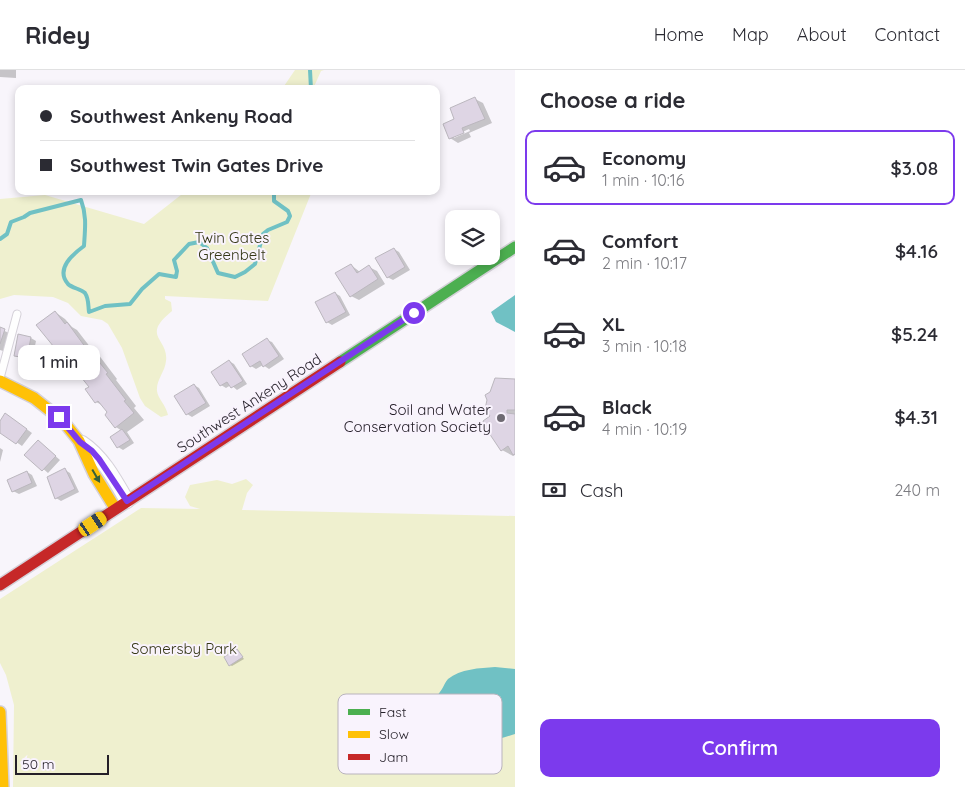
<!DOCTYPE html>
<html lang="en">
<head>
<meta charset="utf-8">
<style>
	:root { --surface:#fff; --page:#f2f2f3; --text:#2b2b33; --muted:#7c7c81; --line:#e1e1e2; --accent:#7c3aed }
	body { margin:0; font-family:Quicksand,sans-serif; background:var(--page); color:var(--text); height:100vh; display:flex; flex-direction:column; font-size:19px; white-space:nowrap }
	* { box-sizing:border-box; margin:0 }
	p { font-size:16px; color:var(--muted) }
	.icon { flex:none; width:28px; height:28px; fill:none; stroke:currentColor; stroke-width:2; stroke-linecap:round; stroke-linejoin:round }
	.map { position:relative; flex:1; overflow:hidden }
	.drawer { display:flex; flex-direction:column; background:var(--surface); width:450px }
	.drawer>* { flex:none }
	.banner { position:absolute; left:15px; top:15px; width:425px; height:110px; border-radius:10px; box-shadow:0 2px 8px #0003; display:grid; align-content:center; height:110px; padding:0 25px; background:var(--surface) }
	.controls { position:absolute; left:445px; top:140px; display:grid; gap:10px }
	.controls a { display:grid; place-items:center; width:55px; height:55px; border-radius:10px; background:var(--surface); box-shadow:0 2px 8px #0003; font-size:25px }
	.scale { position:absolute; left:15px; bottom:12px; width:94px; box-sizing:border-box; padding-left:5px; border:2px solid #241f28; border-top:0; font-size:14px; line-height:18px; white-space:nowrap; color:#241f28; -webkit-text-stroke:4px #f9f3fd; paint-order:stroke }
	.end { position:absolute; width:22px; height:22px; margin:-11px; border:6px solid #7c3aed; background:#fff; box-shadow:0 0 0 2px #fff }
	.from { border-radius:50% }
	.bubble { position:absolute; height:35px; border-radius:10px; background:var(--surface); box-shadow:0 2px 8px #0003; font-size:16px; font-weight:600; line-height:35px; text-align:center }
	.car { position:absolute; width:15px; height:30px; margin:-15px -8px; border-radius:6px; box-shadow:0 0 4px 1px #0007; background:linear-gradient(#f5c518 24%,#345 0 40%,#f5c518 0 76%,#345 0 86%,#f5c518 0) }
	.banner b { display:flex; align-items:center; gap:18px; height:48px; font-size:19px }
	.banner b+b { border-top:1px solid var(--line) }
	.banner i { width:12px; height:12px; background:var(--text) }
	ul { padding:0; list-style:none }
	li { display:flex; align-items:center; gap:15px; height:75px; margin:0 10px 8px; padding:0 15px; border:2px solid transparent; border-radius:10px }
	li div { flex:1 }
	li b { display:block; font-size:19px }
	li em { font-style:normal; font-weight:600 }
	li.active { border-color:var(--accent) }
	li>.icon { width:45px; height:45px; stroke-width:1.5 }
	h2 { padding:0 25px; font-size:22px; line-height:60px }
	.pay { display:flex; align-items:center; gap:12px; height:55px; padding:0 25px; font-size:19px }
	.pay p { margin-inline-start:auto }
	.primary-button { display:flex; gap:10px; margin-top:auto; padding:10px 25px }
	.primary-button a { flex:1; height:58px; border-radius:10px; background:var(--accent); color:#fff; font-size:20px; font-weight:600; line-height:58px; text-align:center }
	header { display:flex; align-items:center; gap:30px; box-sizing:border-box; height:70px; padding:0 25px; background:var(--surface); border-bottom:1px solid var(--line) }
	header strong { font-size:24px }
	nav { display:flex; gap:28px; margin-inline-start:auto; font-size:18px }
	main { display:flex; flex:1; min-height:0 }
	.map>svg:first-child { display:block }
</style>
</head>
<body>
<header>
<strong>Ridey</strong>
<nav><a>Home</a><a>Map</a><a>About</a><a>Contact</a></nav>
</header>
<main>
<div class="map">
<svg width="515" height="717" viewBox="0 0 515 717">
	<rect width="100%" height="100%" fill="#f8f5fb"/>
	<path fill="#eff0cf" d="M295,0H324L321,1L313,19H282Z
		M186,121H312L268,231L165,226V229L171,232L172,241C140,267 169,268 166,291C165,302 156,310 157,321C158,329 166,335 168,345L161,347L145,336L140,328L122,278L108,254L102,250L81,246L68,233L53,227L14,225L0,229V129L45,125L144,154Z
		M246,409L253,415L247,423L242,440L515,446V717H13L14,635L6,605L0,593V529L141,438L200,439L190,436L185,427L190,415L217,410L232,414Z"/>
	<path fill="#70c1c4" d="M515,225V262L496,252L491,242Z
		M495,597L515,599V664C497,670 440,686 427,667C416,651 433,632 442,619C444,616 445,612 448,609C460,599 480,598 495,597Z"/>
	<path fill="#0003" fill-rule="evenodd" d="M0,0H16V8L0,7Z
		M475,29L483,33L492,53L469,63L471,67L458,73L450,68L456,49ZM469,59L470,61L454,68V66Z
		M394,179L399,182L410,200L393,210L387,207Z
		M351,195L360,202L369,197L377,201L385,214L359,230L351,226Z
		M335,223L340,226L350,245L332,255L327,252Z
		M55,242L65,249L72,257L77,260L94,282L98,284L117,309L116,310L136,336L134,338L144,350L127,362L134,373L123,380L118,377L122,361L116,357L104,336L96,332L90,317L74,295L68,292Z
		M0,259L9,263L3,281L0,280Z
		M31,268L36,271L32,290L15,285Z
		M267,270L272,272L284,289L269,299L263,295L256,299L251,296L243,285Z
		M229,291L234,294L247,314L237,320L231,315L226,318L221,315Z
		M515,311V385L513,386L502,380L486,356Z
		M194,315L199,318L210,336L192,347L187,344Z
		M11,348L32,363L22,376L0,361V353Z
		M38,371L60,390L48,403L26,384Z
		M0,378L3,380L0,392Z
		M65,400L70,403L79,422L61,431L56,428Z
		M27,402L32,405L37,416L19,424L13,421Z
		M237,580L244,589L232,596L230,595Z"/>
	<g fill="none" stroke-linecap="round" stroke-linejoin="round">
		<path stroke="#70c1c4" stroke-width="4" d="M310,0L311,19
			M0,169L7,164L11,152L24,147L30,143L81,130C87,146 85,159 84,176C73,184 55,199 68,214C72,218 81,219 85,223C89,229 88,235 89,242L105,236L130,234L142,219L159,204L176,207L177,201L174,190L189,174L199,172L207,178L218,203L235,207L245,202L255,194L263,164L268,160L287,152L290,146L288,141L274,131V121"/>
	</g>
	<path fill="#ded5e4" stroke="#bbb7be" d="M475,27L485,49L462,58L464,63L449,69L443,54L454,49L450,38Z
		M394,178L405,197L387,208L375,188Z
		M351,194L357,203L369,195L378,209L350,227L335,203Z
		M335,222L346,242L326,253L315,232Z
		M55,241L65,254L67,252L86,278L87,277L108,303L106,304L126,330L124,331L134,343L115,358L105,345L107,342L98,331L95,333L85,319L89,317L69,292L67,293L36,255Z
		M0,257L5,259L0,274Z
		M18,264L31,267L27,288L14,286Z
		M267,268L279,286L263,297L260,291L250,297L242,284Z
		M229,290L243,311L231,318L227,312L220,316L211,302Z
		M495,308L515,309V340H507V343L515,344V384L513,385L508,376L501,381L485,357L483,351L490,346L485,339L487,330L485,325L490,322Z
		M194,314L206,333L186,345L174,326Z
		M5,343L27,359L16,374L0,363V351Z
		M122,359L130,370L117,378L110,367Z
		M38,370L56,386L42,401L24,385Z
		M65,398L75,419L55,429L47,407Z
		M27,401L32,413L12,422L7,410Z
		M237,579L243,587L229,596L224,587Z"/>
	<g fill="none" stroke-linecap="round" stroke-linejoin="round">
		<defs>
			<path id="lane" d="M0,308L17,244"/>
			<path id="street" d="M82,373C102,386 115,410 127,431"/>
			<path id="fast" d="M340,292L515,177"/>
			<path id="slow" d="M0,311L34,328L63,351L79,371L94,404L115,438
				M0,642L3,717"/>
			<path id="jam" d="M0,515L340,292"/>
		</defs>
		<use href="#lane" stroke="#d5d1d9" stroke-width="9"/>
		<use href="#street" stroke="#d5d1d9" stroke-width="16"/>
		<use href="#fast" stroke="#d5d1d9" stroke-width="14"/>
		<use href="#slow" stroke="#d5d1d9" stroke-width="14"/>
		<use href="#jam" stroke="#d5d1d9" stroke-width="14"/>
		<use href="#lane" stroke="#fefefe" stroke-width="7"/>
		<use href="#street" stroke="#fefefe" stroke-width="14"/>
		<use href="#fast" stroke="#4caf50" stroke-width="11"/>
		<use href="#slow" stroke="#ffc107" stroke-width="11"/>
		<use href="#jam" stroke="#c62828" stroke-width="11"/>
	</g>
	<defs><path id="oneway-solid" d="M-6-.8H1V-3.2L6.5 0L1 3.2V.8H-6Z" transform="scale(1.25)"/></defs>
	<use fill="#36603a" href="#oneway-solid" transform="translate(96 406) rotate(60)"/>
	<g fill="none" stroke-linecap="round" stroke-linejoin="round">
		<path stroke="#7c3aed" stroke-width="6" d="M59,347L80,372L92,381L99,389L127,431L414,243"/>
	</g>
	<circle fill="#6e6a72" stroke="#f9f3fd" stroke-width="2" cx="501" cy="348" r="5"/>
	<g text-anchor="middle" dominant-baseline="central" stroke-width="4" stroke-linejoin="round" paint-order="stroke">
		<g font-size="15" fill="#353715" stroke="#f9f3fd">
			<text x="232" y="167">Twin Gates<tspan x="232" dy="17">Greenbelt</tspan></text>
			<text x="184" y="578">Somersby Park</text>
		</g>
		<g font-size="15" fill="#241f28" stroke="#f9f3fd">
			<text transform="translate(249 333) rotate(-33)">Southwest Ankeny Road</text>
		</g>
		<g font-size="15" fill="#241f28" stroke="#f9f3fd" text-anchor="end">
			<text x="491" y="339">Soil and Water<tspan x="491" dy="17">Conservation Society</tspan></text>
		</g>
	</g>
	<rect x="338" y="624" width="164" height="80" rx="8" fill="#f9f3fd" stroke="#b9b3bd" stroke-width="1"/>
	<rect x="348" y="639" width="22" height="6" fill="#4caf50"/>
	<rect x="348" y="661" width="22" height="7" fill="#ffc107"/>
	<rect x="348" y="684" width="22" height="6" fill="#c62828"/>
	<g font-size="14" fill="#241f28">
		<text x="379" y="647">Fast</text>
		<text x="379" y="669">Slow</text>
		<text x="379" y="692">Jam</text>
	</g>
</svg>
<div class="controls">
<a><svg class="icon" aria-label="layers" viewBox="0 0 24 24"><path d="M12 4l9 5-9 5-9-5zM3 14l9 5 9-5"/></svg></a>
</div>
<div class="scale">50 m</div>
<i class="end from" style="left:414px;top:243px"></i>
<i class="end" style="left:59px;top:347px"></i>
<div class="bubble" style="left:18px;top:275px;width:82px">1 min</div>
<i class="car" style="left:93px;top:454px;rotate:56deg"></i>
<div class="banner">
<b><i class="from"></i>Southwest Ankeny Road</b>
<b><i></i>Southwest Twin Gates Drive</b>
</div>
</div>
<section class="drawer">
<h2>Choose a ride</h2>
<ul>
<li class="active"><svg class="icon" aria-label="car" viewBox="0 0 24 24"><path d="M5 17H2v-5l4-1 3-4h7l3 4 3 1v5h-3M9 17h6M6 11h13"/><circle cx="7" cy="17" r="2"/><circle cx="17" cy="17" r="2"/></svg><div><b>Economy</b><p>1 min · 10:16</p></div><em>$3.08</em></li>
<li><svg class="icon" aria-label="car" viewBox="0 0 24 24"><path d="M5 17H2v-5l4-1 3-4h7l3 4 3 1v5h-3M9 17h6M6 11h13"/><circle cx="7" cy="17" r="2"/><circle cx="17" cy="17" r="2"/></svg><div><b>Comfort</b><p>2 min · 10:17</p></div><em>$4.16</em></li>
<li><svg class="icon" aria-label="car" viewBox="0 0 24 24"><path d="M5 17H2v-5l4-1 3-4h7l3 4 3 1v5h-3M9 17h6M6 11h13"/><circle cx="7" cy="17" r="2"/><circle cx="17" cy="17" r="2"/></svg><div><b>XL</b><p>3 min · 10:18</p></div><em>$5.24</em></li>
<li><svg class="icon" aria-label="car" viewBox="0 0 24 24"><path d="M5 17H2v-5l4-1 3-4h7l3 4 3 1v5h-3M9 17h6M6 11h13"/><circle cx="7" cy="17" r="2"/><circle cx="17" cy="17" r="2"/></svg><div><b>Black</b><p>4 min · 10:19</p></div><em>$4.31</em></li>
</ul>
<div class="pay"><svg class="icon" aria-label="cash" viewBox="0 0 24 24"><path d="M3 7h18v10H3z"/><circle cx="12" cy="12" r="2"/></svg>Cash<p>240 m</p></div>
<div class="primary-button"><a>Confirm</a></div>
</section>
</main>
</body>
</html>
